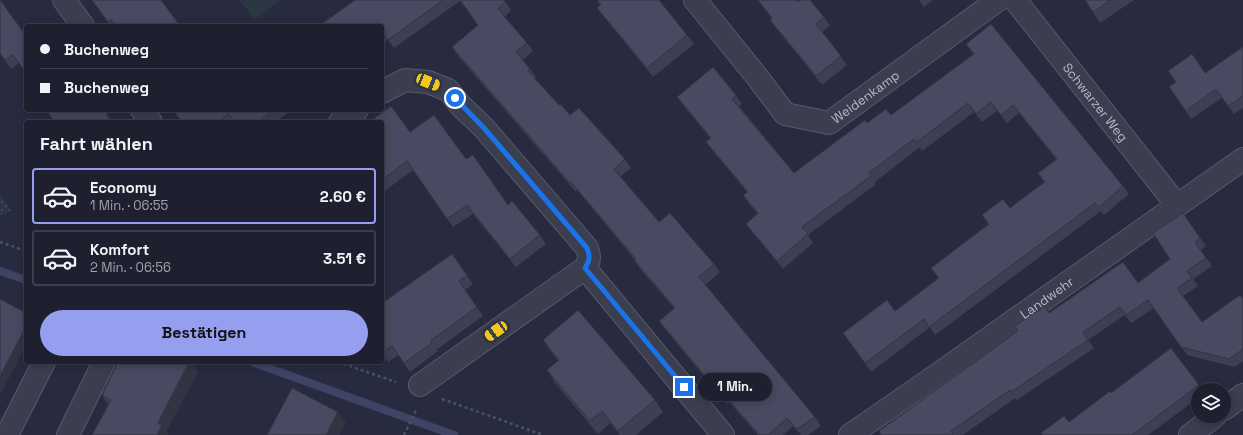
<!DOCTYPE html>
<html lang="de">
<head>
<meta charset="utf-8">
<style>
	:root { --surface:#1e202f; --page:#262837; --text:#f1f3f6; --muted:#a1a3aa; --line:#3c3e4b; --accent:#969ef0 }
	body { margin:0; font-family:"Space Grotesk",sans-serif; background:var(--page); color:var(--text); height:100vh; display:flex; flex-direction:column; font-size:15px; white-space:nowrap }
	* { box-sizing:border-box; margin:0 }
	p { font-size:13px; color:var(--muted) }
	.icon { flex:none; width:22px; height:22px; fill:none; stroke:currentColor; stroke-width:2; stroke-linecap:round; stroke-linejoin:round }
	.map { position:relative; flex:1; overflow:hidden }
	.panel { position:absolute; left:24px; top:120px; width:360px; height:244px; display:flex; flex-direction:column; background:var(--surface); border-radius:4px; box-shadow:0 2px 10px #0003,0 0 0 1px var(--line) }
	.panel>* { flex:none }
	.top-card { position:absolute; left:24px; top:24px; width:360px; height:88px; border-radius:4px; box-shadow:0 2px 10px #0003,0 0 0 1px var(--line); display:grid; align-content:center; height:88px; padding:0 16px; background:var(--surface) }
	.controls { position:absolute; left:1191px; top:383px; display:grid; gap:8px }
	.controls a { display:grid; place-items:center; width:40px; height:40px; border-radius:50%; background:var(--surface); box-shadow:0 2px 10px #0003,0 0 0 1px var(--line); font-size:20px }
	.end { position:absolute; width:18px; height:18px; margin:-9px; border:5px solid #1a73e8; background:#fff; box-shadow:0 0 0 2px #fff }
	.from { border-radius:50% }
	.bubble { position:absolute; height:28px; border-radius:14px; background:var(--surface); box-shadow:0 2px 10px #0003,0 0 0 1px var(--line); font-size:13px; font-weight:600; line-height:28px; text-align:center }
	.car { position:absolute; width:12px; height:24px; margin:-12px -6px; border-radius:5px; box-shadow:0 0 3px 1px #0007; background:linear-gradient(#f5c518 24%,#345 0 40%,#f5c518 0 76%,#345 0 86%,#f5c518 0) }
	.top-card b { display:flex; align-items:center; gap:14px; height:38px; font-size:15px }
	.top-card b+b { border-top:1px solid var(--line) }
	.top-card i { width:10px; height:10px; background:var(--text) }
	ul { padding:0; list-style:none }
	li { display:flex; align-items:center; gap:12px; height:56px; margin:0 8px 6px; padding:0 8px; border:2px solid var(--line); border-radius:4px }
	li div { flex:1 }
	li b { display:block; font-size:15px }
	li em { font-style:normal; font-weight:600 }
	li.active { border-color:var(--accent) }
	li>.icon { width:36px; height:36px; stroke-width:1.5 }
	h2 { padding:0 16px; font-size:18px; line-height:48px }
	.cta { display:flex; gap:8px; margin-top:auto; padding:8px 16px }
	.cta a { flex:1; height:46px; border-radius:24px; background:var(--accent); color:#111; font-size:16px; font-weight:600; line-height:46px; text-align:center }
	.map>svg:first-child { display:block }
</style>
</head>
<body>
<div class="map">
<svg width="1243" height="435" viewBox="0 0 1243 435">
	<defs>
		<pattern id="park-dots" width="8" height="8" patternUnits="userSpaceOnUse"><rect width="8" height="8" fill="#2b3841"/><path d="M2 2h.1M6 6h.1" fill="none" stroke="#48535b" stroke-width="1.8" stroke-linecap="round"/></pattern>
	</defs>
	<rect width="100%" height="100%" fill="#282b3f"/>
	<path fill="#2b3841" d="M239,0H280L255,19Z"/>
	<path fill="url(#park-dots)" d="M0,195L11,210L0,217Z"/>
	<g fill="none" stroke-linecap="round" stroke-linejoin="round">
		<path stroke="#3f4366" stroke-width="8" d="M0,271L26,280
			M252,362L454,435"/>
		<defs>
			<g id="minor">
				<path d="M64,0L83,26"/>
				<path id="s1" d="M695,0L758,78L785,114L829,123L998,0"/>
				<path id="s2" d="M1015,0L1177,205"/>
				<path d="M382,92L405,80L428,82L448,90L461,106L484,128L587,248C590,257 590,260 585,268L723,435"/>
				<path d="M142,110L151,122"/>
				<path d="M340,122L357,110"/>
				<path d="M420,385L585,268"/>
				<path d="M1224,409L1243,395"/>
				<path d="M7,435L44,362"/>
				<path d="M68,435L104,362"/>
				<path id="s3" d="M850,435L934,377L1243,159"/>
				<path d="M1190,435L1215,416"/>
			</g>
		</defs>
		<use href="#minor" stroke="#565969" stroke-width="24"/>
		<path stroke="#48545d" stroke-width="2.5" stroke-dasharray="3 3" stroke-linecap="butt" d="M0,242L26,251
			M338,362L396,382
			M442,399L543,435
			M404,435L417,408"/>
		<use href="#minor" stroke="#3b3e4f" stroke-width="22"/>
	</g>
	<path fill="#3d4053" d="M92,0L180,26H111Z
		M355,0H504L511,10L505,17L527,43L533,51L523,60L530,69L536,77L535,79L559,105L625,159L631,168L620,177L659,222L714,264L720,272L705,285L815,417L821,426L808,435H801L793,426L783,435H758L729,402L727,404L665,329L659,321L674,308L640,269L634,260H635L577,190L576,192L458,56L452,47L478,25L460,1L394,48L388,40L382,44V26Z
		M596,0H659L687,35L694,44L653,77L604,17L597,8L600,5Z
		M757,0H797L798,2L824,17L830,26L822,32L847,65L822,85L776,28L770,20L772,18Z
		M919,0H933L924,7Z
		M1085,0H1134L1100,23Z
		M24,33L19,63L11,69L0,53Z
		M966,44L1123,186L1129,194L1104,215L1101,211L935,335L930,327L871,372L843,333L895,311L938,278L931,268L988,224L982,215L1010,208L1044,182L1038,173L1056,159L1019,113L1007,123L997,111L982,122L974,112L922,151L920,147L875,182L876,184L808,235L813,243L783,269L752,232L746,224L758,214L749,204L743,195L747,192L712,150L706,142L710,138L683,105L677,97L736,95L742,104L739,106L794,173L867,123L891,115L973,54Z
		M1243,47V108L1234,114L1222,98L1191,119L1169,87L1205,73Z
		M104,110L113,122H54Z
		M173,110H292L275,122H181Z
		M299,110H303L300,112Z
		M382,122L410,132L466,159L508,205L540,235L546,244L516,267L473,214L453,227L413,170L382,193Z
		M1183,213L1206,246L1201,250L1212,266L1193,279L1198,286L1183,296L1202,322L1243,299V361L1235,367L1187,355L1154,308L1131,323L1125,315L1088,340L1094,348L1017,400L1015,398L963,435H881L1049,313L1138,283L1170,259Z
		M452,254L473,284L465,290L483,316L436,350L438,351L410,372L398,355L388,362L382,353Z
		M543,340L655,400L663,412L636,435H620L610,423L598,434L555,383L547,370L558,361L551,352Z
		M1171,348L1202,390H1198V398L1148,435H1043L1069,422L1111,393Z
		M198,371L166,432L108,404L102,395Z"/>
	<path fill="#323443" d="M26,327V346L0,395V376Z
		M189,362H191L198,371L166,432L169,435H157L158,423Z
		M338,412L346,423L340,435H326Z"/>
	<path fill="#474a60" stroke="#323443" d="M0,0L24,33L26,32V73L13,55L5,60L0,53Z
		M92,0H161L180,26H115L111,20L108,22Z
		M355,0H443L388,40L382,32V26H319Z
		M460,0H504L505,2L498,9L527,43L516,52L530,69L528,71L559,105L560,104L570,115L579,108L625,159L614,169L659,222L670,213L714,264L699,277L815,417L797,429L787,418L768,435H760L723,394L721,395L659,321L675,308L634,260L636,259L571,182L570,183L452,47L478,25Z
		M597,0H659L687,35L647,68L597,8L601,4Z
		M758,0H797L798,2L800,0H810L824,17L816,24L841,56L816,76L770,20L772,18Z
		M1085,0H1111L1093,12Z
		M991,24L1123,186L1099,207L1095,203L929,327L924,319L865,363L843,333L887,300L895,311L939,278L931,268L989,224L982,215L1003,199L1010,208L1027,195L1045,182L1038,173L1057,159L1013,105L1001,115L991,102L976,114L968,103L917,142L914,139L869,173L871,176L802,227L808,234L777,261L746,224L758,213L743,195L748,192L706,142L711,138L677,97L713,67L736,95L732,99L794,173L865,120L867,123L886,109L891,115L974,54L966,44Z
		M1243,47V96L1228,106L1216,89L1186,111L1169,87L1176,82L1168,71L1192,54L1205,73Z
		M391,106L410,132L434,115L466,159L473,155L508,205L512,201L540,235L510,259L467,205L447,219L407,161L382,180V122H369Z
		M48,110H104L108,115L106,116L111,122H55L47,111Z
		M173,110H274L257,122H235L229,114L217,122H182Z
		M1183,213L1200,238L1195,242L1206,258L1187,271L1192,278L1177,288L1202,322L1240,295L1243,299V349L1229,359L1181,347L1148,300L1126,315L1120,307L1083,332L1088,340L1011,392L1010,390L951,431L953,435H881L879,431L1018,331L1015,326L1045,306L1049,313L1123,262L1138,283L1170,259L1153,233Z
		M452,254L467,275L459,281L477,307L430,341L432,343L404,363L392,346L382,353V300L384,299L385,301Z
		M0,299L26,313V327L0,376Z
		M578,310L655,400L618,431L602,411L590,421L547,370L559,360L543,340Z
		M1171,348L1199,385L1132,435H1043L1041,433L1064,416L1069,422L1110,391L1111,393Z
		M118,362H189L158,423L162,425L157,435H92L111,400L102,395Z
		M292,388L338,412L326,435H267Z"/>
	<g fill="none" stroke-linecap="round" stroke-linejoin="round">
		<path stroke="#1a73e8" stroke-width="5" d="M455,98L484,128L587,248C590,256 590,260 585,268L684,387"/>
	</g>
	<g text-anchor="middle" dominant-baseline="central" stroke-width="3" stroke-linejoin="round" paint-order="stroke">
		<g font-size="13" fill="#b8b9c9" stroke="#202334">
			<text stroke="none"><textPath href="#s1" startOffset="235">Weidenkamp</textPath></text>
			<text stroke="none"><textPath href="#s2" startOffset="130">Schwarzer Weg</textPath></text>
			<text stroke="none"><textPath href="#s3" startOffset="240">Landwehr</textPath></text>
		</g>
	</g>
</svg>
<div class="controls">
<a><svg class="icon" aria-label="layers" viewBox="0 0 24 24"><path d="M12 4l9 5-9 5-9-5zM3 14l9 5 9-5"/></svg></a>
</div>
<i class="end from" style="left:455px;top:98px"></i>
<i class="end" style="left:684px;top:387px"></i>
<div class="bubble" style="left:698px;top:373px;width:74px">1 Min.</div>
<i class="car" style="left:428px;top:82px;rotate:112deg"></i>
<i class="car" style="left:496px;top:331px;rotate:235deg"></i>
<div class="top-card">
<b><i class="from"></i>Buchenweg</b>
<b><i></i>Buchenweg</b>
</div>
<section class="panel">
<h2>Fahrt wählen</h2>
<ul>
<li class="active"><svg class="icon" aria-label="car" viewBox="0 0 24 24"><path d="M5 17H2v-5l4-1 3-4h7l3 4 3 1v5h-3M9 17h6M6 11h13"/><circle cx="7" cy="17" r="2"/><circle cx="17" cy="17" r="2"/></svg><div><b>Economy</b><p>1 Min. · 06:55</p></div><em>2.60 €</em></li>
<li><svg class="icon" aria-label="car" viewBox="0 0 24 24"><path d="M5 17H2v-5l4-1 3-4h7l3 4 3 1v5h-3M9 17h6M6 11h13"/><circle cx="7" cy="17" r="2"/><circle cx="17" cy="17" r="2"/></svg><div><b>Komfort</b><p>2 Min. · 06:56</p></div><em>3.51 €</em></li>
</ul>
<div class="cta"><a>Bestätigen</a></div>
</section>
</div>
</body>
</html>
